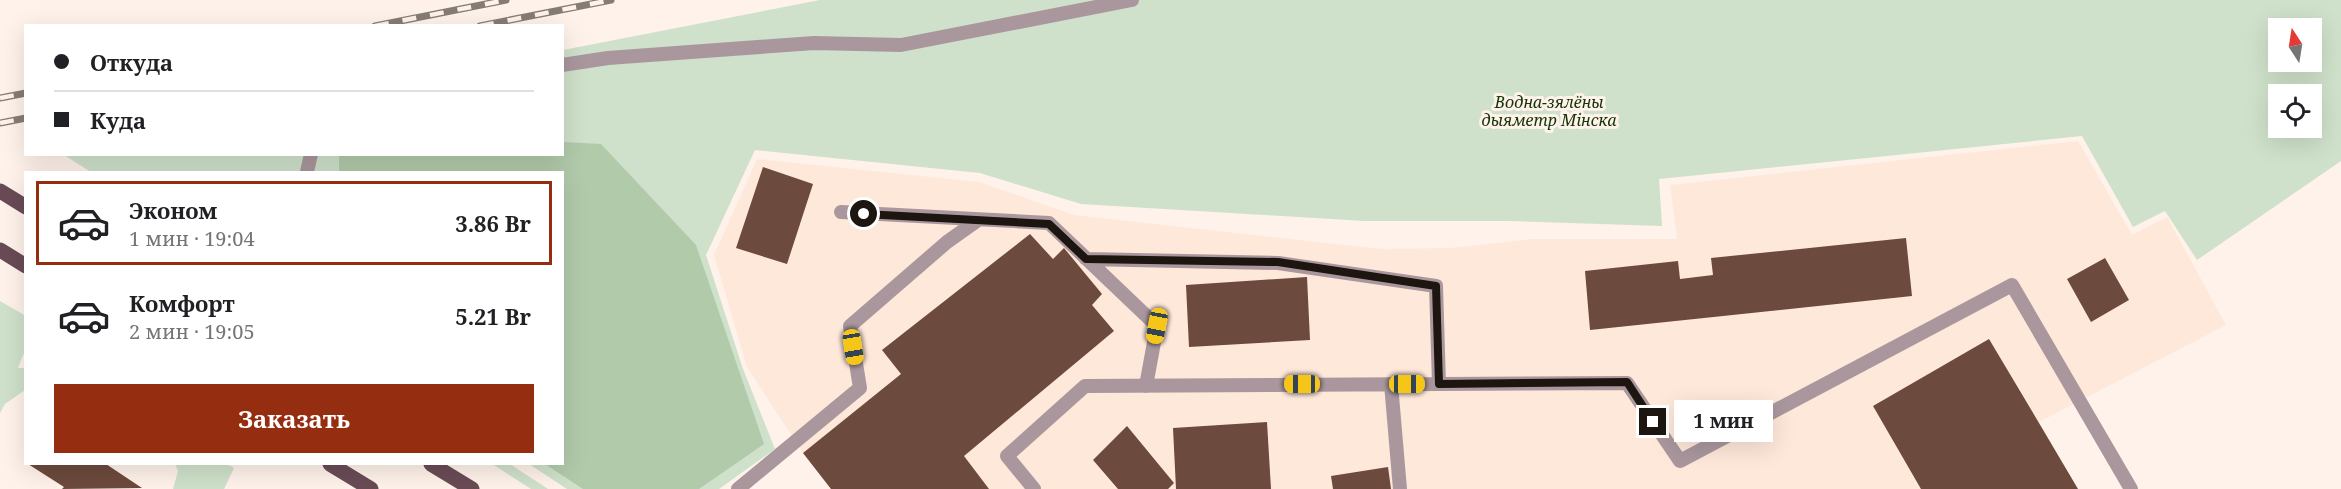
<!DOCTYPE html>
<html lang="ru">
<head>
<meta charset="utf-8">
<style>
	:root { --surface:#fff; --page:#f2f2f2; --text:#202124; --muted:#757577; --line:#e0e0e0; --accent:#952d11 }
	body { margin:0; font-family:"Noto Serif",serif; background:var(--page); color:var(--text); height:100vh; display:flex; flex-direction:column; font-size:22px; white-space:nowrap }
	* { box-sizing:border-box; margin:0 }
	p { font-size:20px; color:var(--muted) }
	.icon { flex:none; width:33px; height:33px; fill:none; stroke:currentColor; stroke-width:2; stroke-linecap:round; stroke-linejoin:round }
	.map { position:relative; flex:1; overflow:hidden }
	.drawer { position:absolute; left:24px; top:171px; width:540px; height:294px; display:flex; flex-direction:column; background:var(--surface); border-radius:0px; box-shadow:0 6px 24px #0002 }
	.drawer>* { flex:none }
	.guide { position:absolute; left:24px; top:24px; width:540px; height:132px; border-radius:0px; box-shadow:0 6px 24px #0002; display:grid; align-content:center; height:132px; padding:0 30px; background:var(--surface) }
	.needle { width:39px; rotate:348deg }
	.controls { position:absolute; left:2268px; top:18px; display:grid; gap:12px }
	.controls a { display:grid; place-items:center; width:54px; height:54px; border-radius:0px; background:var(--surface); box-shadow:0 6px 24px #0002; font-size:30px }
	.end { position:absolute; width:27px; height:27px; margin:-14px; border:8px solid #1c1510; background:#fff; box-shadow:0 0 0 3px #fff }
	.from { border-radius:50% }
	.bubble { position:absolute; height:42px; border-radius:0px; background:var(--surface); box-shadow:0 6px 24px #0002; font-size:20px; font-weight:700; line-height:42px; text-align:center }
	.car { position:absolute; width:18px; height:36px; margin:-18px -9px; border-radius:8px; box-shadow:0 0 4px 2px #0007; background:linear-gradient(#f5c518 24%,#345 0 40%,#f5c518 0 76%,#345 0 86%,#f5c518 0) }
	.guide b { display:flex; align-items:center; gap:21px; height:57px; font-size:22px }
	.guide b+b { border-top:2px solid var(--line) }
	.guide i { width:15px; height:15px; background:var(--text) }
	ul { padding:10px 0 0; list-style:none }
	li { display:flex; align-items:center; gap:18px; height:84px; margin:0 12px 9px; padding:0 18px; border:3px solid transparent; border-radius:0px }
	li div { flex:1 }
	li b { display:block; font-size:22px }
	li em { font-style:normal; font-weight:700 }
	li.selected { border-color:var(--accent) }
	li>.icon { width:54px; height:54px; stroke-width:1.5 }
	.button { display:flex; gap:12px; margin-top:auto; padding:12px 30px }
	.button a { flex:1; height:69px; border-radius:0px; background:var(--accent); color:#fff; font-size:24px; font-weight:700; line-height:69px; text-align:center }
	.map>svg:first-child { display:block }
</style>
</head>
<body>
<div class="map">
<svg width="2341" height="489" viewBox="0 0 2341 489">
	<rect width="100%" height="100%" fill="#fef2ea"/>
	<path fill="#fee8da" d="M2078,141L2132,235L2167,217L2226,325L2039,422L2078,489H831L803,453L747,367L714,255L757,159L979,182L1074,215L1381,249L1451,248L1532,239H1677L1670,185Z"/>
	<path fill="#cfe1ca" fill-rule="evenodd" d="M820,0H2341V161L2197,260L2165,211L2133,227L2082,136L1659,179L1662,226L1508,221H1364L1081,204L980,173L755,150L706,255L743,369L775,449L719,489H567L529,464H562V172H91L64,155L562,154L563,50ZM2278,28H2312V62H2278ZM2278,94H2312V128H2278Z
		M0,301L26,316L25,354L23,355L18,368H25V390L5,404L0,413Z
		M175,464H227L234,468L224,489H173L178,471Z
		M492,464H510L548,489H531Z"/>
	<path fill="#b1caaa" d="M563,142L601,144L696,245L764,444L699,489H583L545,464H562V172H339V155L562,154Z"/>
	<path fill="#6c4a3d" d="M763,167L813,184L787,264L736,248Z
		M1030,234L1053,259L1064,248L1102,294L1092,305L1114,331L964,456L989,489H831L803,453L901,374L882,350Z
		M1906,238L1912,296L1590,330L1585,271L1678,261L1680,279L1713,275L1711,258Z
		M2105,258L2129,300L2091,322L2067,279Z
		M1307,277L1310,340L1189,347L1186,285Z
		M1989,339L2039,423L2078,489H1921L1873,406Z
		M1267,422L1271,489H1176L1173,428Z
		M1127,426L1174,483L1168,489H1118L1093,460Z
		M28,464H106L142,488L62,489L64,487Z
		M1388,467L1391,489H1333L1331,476Z"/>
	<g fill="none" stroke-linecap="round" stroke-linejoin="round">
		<path stroke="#a9979d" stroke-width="14" d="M562,65L608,58L814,43L901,45L1132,0
			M307,172L311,154
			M841,212L1049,223L1157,326L1146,386
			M1086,259L1278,263L1436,286L1439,384
			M1391,384L1400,489
			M738,489L860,388L850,326L947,242L978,220
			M1034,489L1007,456L1085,386L1627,383L1680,461L2012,285L2131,489"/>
		<path stroke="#694b56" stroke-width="15" d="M0,191L26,207
			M0,250L26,266
			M330,464L371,489
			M431,464L472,489"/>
		<defs>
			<path id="rail" d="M375,26L506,0
				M480,26L611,0
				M0,98L26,93
				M0,123L26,118"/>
		</defs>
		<use href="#rail" stroke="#857c75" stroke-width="7"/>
		<use href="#rail" stroke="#fef2ea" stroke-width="4.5" stroke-dasharray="14" stroke-linecap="butt"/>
	</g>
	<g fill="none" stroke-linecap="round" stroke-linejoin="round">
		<path stroke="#1c1510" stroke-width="8" d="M864,214L1049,224L1086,259L1278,262L1436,286L1439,384L1627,382L1653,422"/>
	</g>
	<g text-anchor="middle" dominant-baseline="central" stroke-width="6" stroke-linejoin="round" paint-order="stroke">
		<g font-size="16" font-style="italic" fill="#133508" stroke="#fef2ea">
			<text x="1549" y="102">Водна-зялёны<tspan x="1549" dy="18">дыяметр Мінска</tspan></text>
		</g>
	</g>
</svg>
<div class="controls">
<a><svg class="needle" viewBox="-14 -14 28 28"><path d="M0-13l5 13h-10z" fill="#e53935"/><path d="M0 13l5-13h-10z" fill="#757577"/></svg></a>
<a><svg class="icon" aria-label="locate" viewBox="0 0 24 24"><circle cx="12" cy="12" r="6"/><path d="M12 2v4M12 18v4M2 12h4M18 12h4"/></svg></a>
</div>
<i class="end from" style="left:864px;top:214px"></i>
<i class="end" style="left:1653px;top:422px"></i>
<div class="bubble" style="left:1674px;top:400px;width:99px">1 мин</div>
<i class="car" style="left:1157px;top:326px;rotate:191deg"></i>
<i class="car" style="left:853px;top:347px;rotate:171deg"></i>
<i class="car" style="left:1302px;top:384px;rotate:270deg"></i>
<i class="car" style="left:1407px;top:384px;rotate:90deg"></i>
<div class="guide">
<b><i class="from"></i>Откуда</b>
<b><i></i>Куда</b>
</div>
<section class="drawer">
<ul>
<li class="selected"><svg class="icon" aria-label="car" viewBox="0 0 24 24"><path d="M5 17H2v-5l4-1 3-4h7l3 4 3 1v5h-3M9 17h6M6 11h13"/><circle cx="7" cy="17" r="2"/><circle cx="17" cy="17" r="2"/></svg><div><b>Эконом</b><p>1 мин · 19:04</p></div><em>3.86 Br</em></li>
<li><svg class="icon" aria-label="car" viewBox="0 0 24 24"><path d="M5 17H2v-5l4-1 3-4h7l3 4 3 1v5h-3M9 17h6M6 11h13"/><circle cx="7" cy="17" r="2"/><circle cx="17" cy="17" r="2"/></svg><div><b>Комфорт</b><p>2 мин · 19:05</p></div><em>5.21 Br</em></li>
</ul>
<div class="button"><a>Заказать</a></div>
</section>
</div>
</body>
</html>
